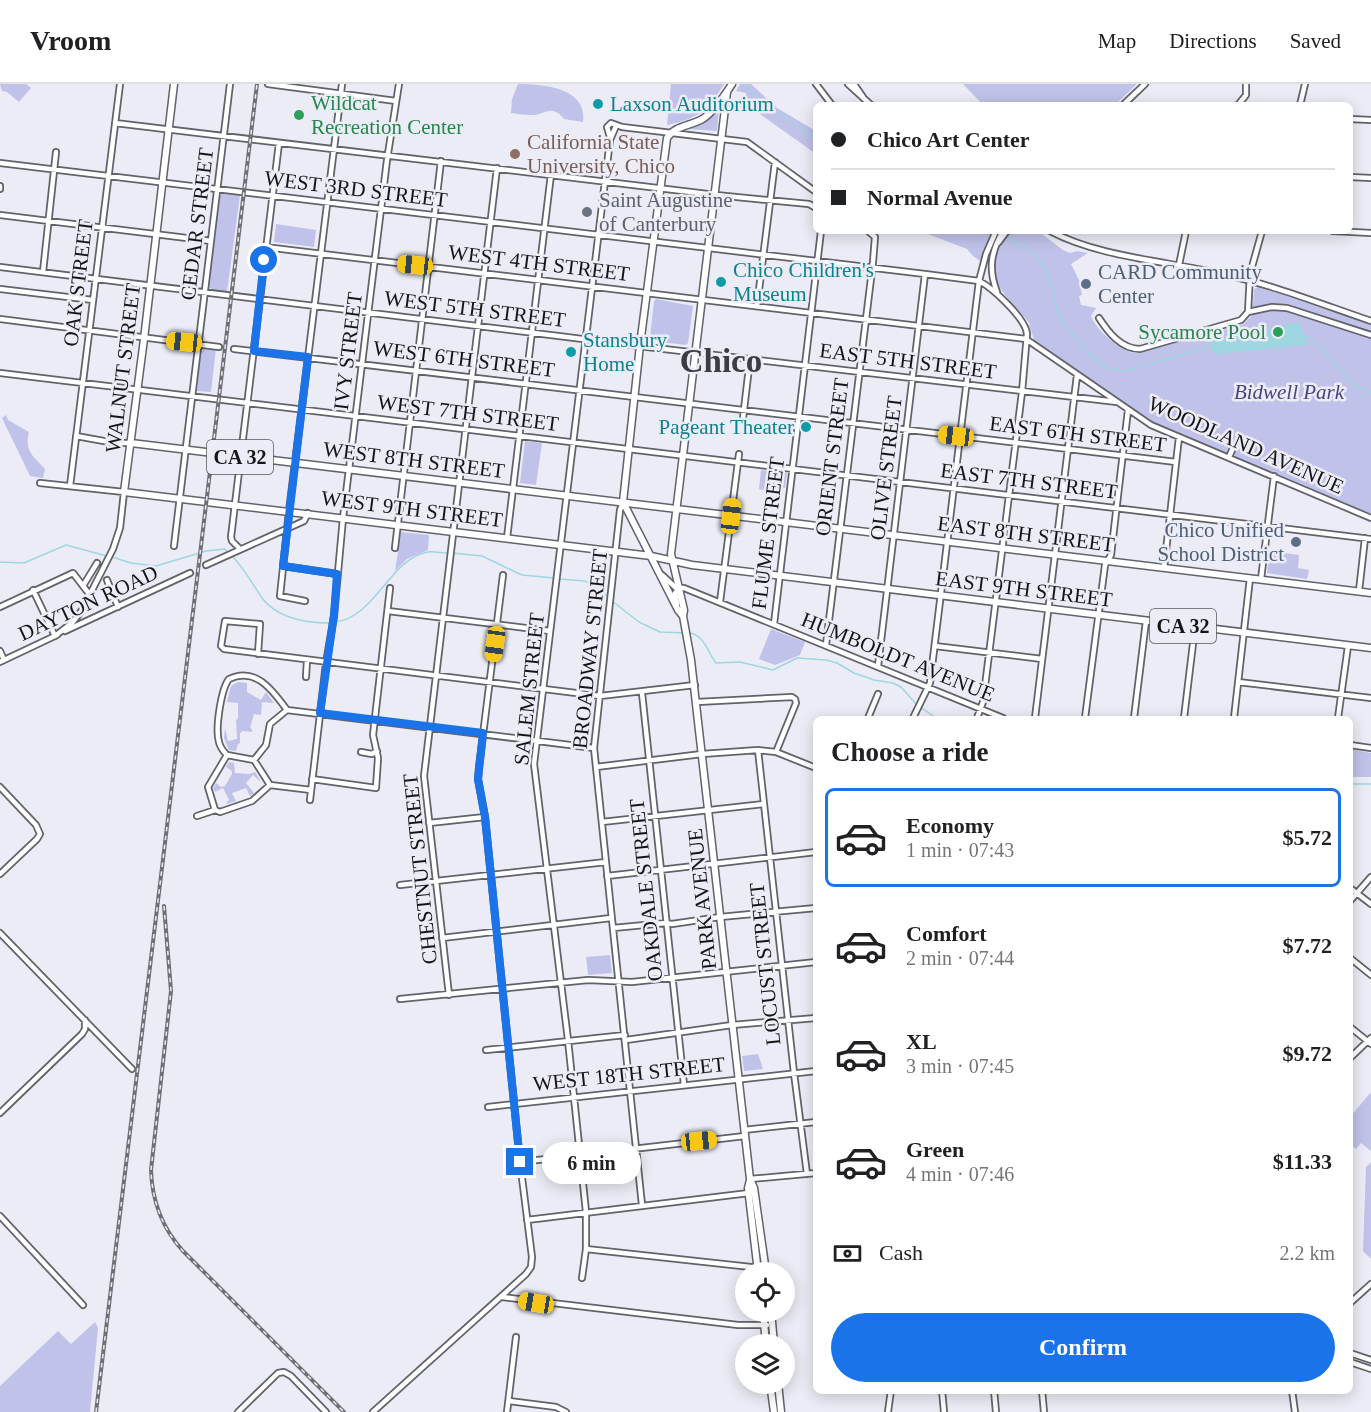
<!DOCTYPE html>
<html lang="en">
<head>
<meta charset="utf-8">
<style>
	:root { --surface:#fff; --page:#f2f2f2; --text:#202124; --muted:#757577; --line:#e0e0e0; --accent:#1a73e8 }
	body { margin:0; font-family:"Times New Roman",serif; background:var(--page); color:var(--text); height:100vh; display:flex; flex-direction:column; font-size:22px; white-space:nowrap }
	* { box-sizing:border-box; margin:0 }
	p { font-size:20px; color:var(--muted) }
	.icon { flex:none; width:33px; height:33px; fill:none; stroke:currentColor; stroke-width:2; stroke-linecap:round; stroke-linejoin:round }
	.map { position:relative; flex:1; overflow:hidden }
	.sheet { position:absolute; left:813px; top:632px; width:540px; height:678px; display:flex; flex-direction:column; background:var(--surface); border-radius:9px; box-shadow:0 3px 15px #0003 }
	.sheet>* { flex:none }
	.banner { position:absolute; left:813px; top:18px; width:540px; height:132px; border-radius:9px; box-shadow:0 3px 15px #0003; display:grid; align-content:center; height:132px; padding:0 18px; background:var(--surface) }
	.buttons { position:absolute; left:735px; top:1178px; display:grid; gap:12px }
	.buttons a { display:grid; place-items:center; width:60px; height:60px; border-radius:50%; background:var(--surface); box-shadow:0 3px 15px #0003; font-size:30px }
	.end { position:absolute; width:27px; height:27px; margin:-14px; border:8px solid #1a73e8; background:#fff; box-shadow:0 0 0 3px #fff }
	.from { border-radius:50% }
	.bubble { position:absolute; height:42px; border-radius:21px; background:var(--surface); box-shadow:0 3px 15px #0003; font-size:20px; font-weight:700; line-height:42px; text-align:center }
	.car { position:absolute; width:18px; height:36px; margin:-18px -9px; border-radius:8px; box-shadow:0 0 4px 2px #0007; background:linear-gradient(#f5c518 24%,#345 0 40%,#f5c518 0 76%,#345 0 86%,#f5c518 0) }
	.banner b { display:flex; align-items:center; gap:21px; height:57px; font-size:22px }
	.banner b+b { border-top:2px solid var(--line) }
	.banner i { width:15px; height:15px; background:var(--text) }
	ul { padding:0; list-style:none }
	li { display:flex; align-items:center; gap:18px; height:99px; margin:0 12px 9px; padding:0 6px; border:3px solid transparent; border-radius:9px }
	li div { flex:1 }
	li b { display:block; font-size:22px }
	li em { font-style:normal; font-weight:700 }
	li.on { border-color:var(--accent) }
	li>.icon { width:54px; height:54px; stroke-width:1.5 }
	h2 { padding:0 18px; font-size:27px; line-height:72px }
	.pay { display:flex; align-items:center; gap:15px; height:66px; padding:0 18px; font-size:22px }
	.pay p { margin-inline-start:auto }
	.action { display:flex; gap:12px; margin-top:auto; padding:12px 18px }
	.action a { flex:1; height:69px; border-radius:36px; background:var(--accent); color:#fff; font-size:24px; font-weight:700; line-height:69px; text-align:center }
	header { display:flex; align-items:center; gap:36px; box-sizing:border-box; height:84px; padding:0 30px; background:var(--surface); border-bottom:2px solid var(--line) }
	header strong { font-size:28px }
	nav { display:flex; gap:33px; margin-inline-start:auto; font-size:21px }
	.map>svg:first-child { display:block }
</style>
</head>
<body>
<header>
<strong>Vroom</strong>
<nav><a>Map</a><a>Directions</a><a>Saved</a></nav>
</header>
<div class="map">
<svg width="1371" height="1328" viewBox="0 0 1371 1328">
	<rect width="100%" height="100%" fill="#ececf6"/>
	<path fill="#c1c2e9" d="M0,0H26L31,4L19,18L7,8L2,7Z
		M518,0C541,0 588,3 583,38L564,35C551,19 545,31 532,31C525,31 518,30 511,29L512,15Z
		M671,0H724C707,28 699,34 667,41Z
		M740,0H751L777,24L816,47V70L753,25V18L746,17V9L736,7Z
		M963,0H1137L1115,21H983Z
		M719,23L717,47L686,45L707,36Z
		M224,108L240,111L227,208L213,206L209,203L220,112Z
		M276,140L316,146L314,163L274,158Z
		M920,147H992L980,177L973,172L967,165Z
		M1010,147H1038L1063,166L1070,169L1077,167L1088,169L1071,180L1079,196L1082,211L1079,212L1081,221L1096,224L1091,232C1096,246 1122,269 1137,269L1244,240L1252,231L1254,205L1258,203L1371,239V430L1145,335L1035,258L1029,241L1030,240C1016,222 985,198 996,172C999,164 1005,155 1010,147Z
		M656,215L693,222L688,259L686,261L653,257L650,254L654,217Z
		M201,262L216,264L211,308L197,307Z
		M6,331L8,336L29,348C24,367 33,372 45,385L43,394L30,392L2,334Z
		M525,357L542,359L536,401L520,399Z
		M761,386L787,389L785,404L771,402L770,408L759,405Z
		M401,448L429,451L428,466L407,475L395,487Z
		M1270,467L1299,471L1298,484L1309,486L1307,495L1267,489Z
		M771,545L805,558L800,571L775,581L759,575Z
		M238,598L247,599V608L261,616L266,608L274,619L262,618L261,631L254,630L250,644L252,645V648L243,647L240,649V659L238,660L236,667L229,666L224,654L225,644L228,657L237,655L236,636L238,635V619L227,618L231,602Z
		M1350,665L1371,669V693H1350Z
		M229,678L234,679L235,689L249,690L255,688L261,698L253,691L246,699L254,709L250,712L246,704L232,709L236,717L227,720L226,719L229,716L223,704L215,708L213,704L216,699L221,703L225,702L232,690V687L226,683Z
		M610,871L612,889L588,891L586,873Z
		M758,970L763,985L744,987L742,972Z
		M1371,1008V1067L1361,1059L1356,1065L1350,1061V1033Z
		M1371,1078V1175L1363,1167L1366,1083Z
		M95,1238L98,1244L90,1328H0V1302L58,1247L71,1260Z"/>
	<path fill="#9ed6e1" d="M1299,238L1307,261L1218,270L1212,267L1210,258Z"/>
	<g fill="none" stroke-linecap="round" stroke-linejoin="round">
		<path stroke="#9ed6e1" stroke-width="1.5" d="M744,0L765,20L816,55
			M1004,152L1027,164L1039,175L1048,191L1057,227L1063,239L1093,274L1110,285L1125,287L1211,262
			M1302,251C1332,262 1340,300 1371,309
			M452,469L482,472L522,491L554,494
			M232,472C244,484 252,499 262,514C278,535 306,539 330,539
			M112,473L131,479L156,482L206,467L225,465L228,469
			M0,478L24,479L66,461L107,472
			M559,495L585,497L609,513
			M612,517L639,538L660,548L685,549
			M335,538C375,534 390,474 428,468C434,467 442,469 448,469
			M689,549C704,550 708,569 716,579L740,578L773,586L797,574L826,576L837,579L854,589L874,596L893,599L901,603L916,620L936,634
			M1350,700H1371"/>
		<defs>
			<path id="minor" d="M268,0L396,17
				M816,0L832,21
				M848,0L871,21
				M854,0L863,13
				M1123,21L1145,0
				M1238,21L1246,11V0
				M1300,21L1305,0
				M1350,35L1371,36
				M115,39L716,111L809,120L816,124
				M610,53L607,43L611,39L622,43L747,58L816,108
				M0,79L925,190L979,197C993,204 1026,235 1027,250L1022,308L983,618L977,634
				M1350,93L1371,94
				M0,105V102
				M0,131L211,157
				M1050,147C1099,173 1165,177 1218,189C1271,200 1321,220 1371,237
				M1333,147L1371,149
				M998,159L1007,147
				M265,163L1026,255
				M1179,181L1186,147
				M0,183L647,263L1117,318
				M43,188L56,68
				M0,205L93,216
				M997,208C988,185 991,168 1003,147
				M757,222L775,78
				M1248,228L1272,223L1287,224L1371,251
				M1099,234C1108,248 1121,265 1140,265L1241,236L1248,228L1250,190L1262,147
				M0,235L219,263
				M1026,255L1151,341L1371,434
				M234,265L1176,378
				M0,289L1371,455
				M743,334L750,275
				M76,352L115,359H131
				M1229,373L1233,364
				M40,399L124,408L120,444L113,465L82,526L73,538L55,552
				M70,402L120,0
				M623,418L620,426L594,664L642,1121
				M507,454L552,82
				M174,462L230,0
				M395,464L441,77
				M240,465L232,457L231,453L279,59
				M206,481L304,437L308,429
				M283,482L337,490
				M1164,484L1179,353
				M662,491L676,504H684L1003,634
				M1261,495L1274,392
				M107,496L118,523
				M83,502L97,479
				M33,506L55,552
				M1359,507L1365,454
				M305,517L280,512L289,427L342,0
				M720,518L739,370
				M677,520L675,509L680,504
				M0,523L73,489L90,511
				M388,527L550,547
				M774,540L821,147
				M65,547L190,489
				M826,561L873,178L875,153L868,147
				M935,562L1042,575
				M0,567L4,576
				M258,570L260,540L225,537L221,562L224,565L600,612L695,601
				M0,578L57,551
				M878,582L925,190
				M306,593L307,576
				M1238,598L1371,614
				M642,609L684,1001
				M697,618L792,613L795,615L796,619L776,668
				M287,626L594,664
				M868,634L878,610
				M913,634L930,599L979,197L986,170L996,147
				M1035,634L1077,291
				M1085,634L1105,481L1111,471L1128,326
				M1134,634L1146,537
				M1184,634L1195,543
				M1234,634L1250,494
				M1338,634L1348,562
				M1350,661L1371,664
				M758,666L794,989L807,1090
				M361,668L372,670L377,667
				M227,671C223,667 220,663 219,658C215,645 221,605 229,595C256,582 273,607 287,626
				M254,676L266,661L270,640L287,626
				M596,683L702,670L758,666L776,668L816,684
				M312,695L376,704L378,674L373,651L390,504
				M270,701L254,676L227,671L208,703L215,726L220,728L252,717L270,701L311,706
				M0,703L36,741L40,750L37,755L0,790
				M310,716L326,579L334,532L343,434L387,76L399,0
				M197,732L215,726
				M602,738L764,720
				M429,739L485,733
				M607,792L816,768
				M400,801L606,778
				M1350,804L1371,820
				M1350,817L1371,793
				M613,844L666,839L672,840L720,833L816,824
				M0,849L132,985
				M442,854L611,834
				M1350,874L1371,891
				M449,911L424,692L497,84
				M400,915L588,896L632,898L816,878
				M1350,943L1371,960
				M626,956L732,941L816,934
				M486,966L625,951
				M1350,974L1371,954
				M488,1023L816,987
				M0,1029L82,950L85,945V936
				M744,1046L816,1038
				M520,1078L745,1052
				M750,1095L816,1089
				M0,1132L83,1221
				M527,1136L749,1109
				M586,1165L760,1184
				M582,1194L586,1165V1128L568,956L534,680L610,56L616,42
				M502,1213L738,1241H767
				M1350,1219L1371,1200
				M1350,1269L1371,1276
				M1350,1278L1371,1285
				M942,1306L944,1328
				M994,1306L996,1328
				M1042,1306L1044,1328
				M1292,1306L1295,1328
				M509,1317L556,1323L566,1328
				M238,1328L278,1289L284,1288L291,1292L326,1328
				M373,1328L526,1190L531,1183L532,1173L520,1078L485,733L478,695L479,683L503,491
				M507,1328L516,1253
				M888,1328L891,1306"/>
			<path id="major" d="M174,0L144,255L124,408L651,472L692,481L1371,564
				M727,8L671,470L684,526L683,532L691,576L750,1095L754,1104L766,1188
				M131,359L1371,509
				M623,418L640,261L667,54C675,41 692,42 704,34C715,26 725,11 732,0
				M623,418L678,526L683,532
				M750,1096L748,1104L758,1188
				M763,1227L766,1260
				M771,1227L774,1260
				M770,1299L774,1328
				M778,1299L781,1328"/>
		</defs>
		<use href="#minor" stroke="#61626a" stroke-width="8"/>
		<use href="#major" stroke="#61626a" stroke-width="9"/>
		<use href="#minor" stroke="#fff" stroke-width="4.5"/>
		<use href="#major" stroke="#fff" stroke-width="6"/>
		<defs>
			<path id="rail" d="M164,822L171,907L151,1086C152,1117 162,1144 183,1167L344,1328
				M96,1328L257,0"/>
		</defs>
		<use href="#rail" stroke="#6f6f75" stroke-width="4"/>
		<use href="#rail" stroke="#ececf6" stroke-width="1.5" stroke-dasharray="4.5" stroke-linecap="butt"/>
	</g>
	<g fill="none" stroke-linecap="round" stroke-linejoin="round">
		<path stroke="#1a73e8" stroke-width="8" d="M264,176L254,267L308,273L283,482L337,490L334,531L320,629L483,649L478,695L485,733L520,1078"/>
	</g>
	<g fill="#0f9aa8" stroke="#ececf6" stroke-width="2">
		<circle cx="598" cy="20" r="6"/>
		<circle cx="721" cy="198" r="6"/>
		<circle cx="571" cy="268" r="6"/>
		<circle cx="806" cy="343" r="6"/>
	</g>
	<g fill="#2e9e5b" stroke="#ececf6" stroke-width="2">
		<circle cx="299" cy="31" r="6"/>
		<circle cx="1278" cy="248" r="6"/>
	</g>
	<circle fill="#8d6e63" stroke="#ececf6" stroke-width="2" cx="515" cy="70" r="6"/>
	<circle fill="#6b7280" stroke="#ececf6" stroke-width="2" cx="587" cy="128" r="6"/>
	<g fill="#5c6f8a" stroke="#ececf6" stroke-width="2">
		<circle cx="1086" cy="200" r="6"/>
		<circle cx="1296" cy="458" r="6"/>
	</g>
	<g text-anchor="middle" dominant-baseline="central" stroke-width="5" stroke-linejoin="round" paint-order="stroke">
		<g fill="#ececf6" stroke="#56565b" stroke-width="1.5">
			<rect x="207" y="356" width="66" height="34" rx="4.5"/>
			<rect x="1150" y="525" width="66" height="34" rx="4.5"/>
		</g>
		<g font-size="20" font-weight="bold" fill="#151518">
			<text x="240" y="373">CA 32</text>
			<text x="1183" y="542">CA 32</text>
		</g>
		<g font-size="21" fill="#27864d" stroke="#ececf6" text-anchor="start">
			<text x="311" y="19">Wildcat<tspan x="311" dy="24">Recreation Center</tspan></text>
			<text x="1266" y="248" text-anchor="end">Sycamore Pool</text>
		</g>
		<g font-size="21" fill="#0d838f" stroke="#ececf6" text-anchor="start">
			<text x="610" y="20">Laxson Auditorium</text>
			<text x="733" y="186">Chico Children's<tspan x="733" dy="24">Museum</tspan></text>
			<text x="583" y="256">Stansbury<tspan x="583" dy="24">Home</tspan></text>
			<text x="794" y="343" text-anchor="end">Pageant Theater</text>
		</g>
		<g font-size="21" fill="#785e54" stroke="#ececf6" text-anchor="start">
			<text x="527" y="58">California State<tspan x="527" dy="24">University, Chico</tspan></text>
		</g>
		<g font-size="21" fill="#151518" stroke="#ececf6">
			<text transform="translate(356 105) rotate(7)">WEST 3RD STREET</text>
			<text transform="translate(197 140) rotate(-83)">CEDAR STREET</text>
			<text transform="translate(539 179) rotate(7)">WEST 4TH STREET</text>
			<text transform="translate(78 199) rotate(-83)">OAK STREET</text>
			<text transform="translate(475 225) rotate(7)">WEST 5TH STREET</text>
			<text transform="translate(348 267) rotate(-83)">IVY STREET</text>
			<text transform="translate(464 275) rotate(7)">WEST 6TH STREET</text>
			<text transform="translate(908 277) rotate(7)">EAST 5TH STREET</text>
			<text transform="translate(123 284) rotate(-83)">WALNUT STREET</text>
			<text transform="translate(468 329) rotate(7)">WEST 7TH STREET</text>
			<text transform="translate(1078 350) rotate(7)">EAST 6TH STREET</text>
			<text transform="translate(1246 361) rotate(24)">WOODLAND AVENUE</text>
			<text transform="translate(832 373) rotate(-83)">ORIENT STREET</text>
			<text transform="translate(414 376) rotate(7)">WEST 8TH STREET</text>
			<text transform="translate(886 384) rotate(-83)">OLIVE STREET</text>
			<text transform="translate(1029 397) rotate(7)">EAST 7TH STREET</text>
			<text transform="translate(412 425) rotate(7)">WEST 9TH STREET</text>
			<text transform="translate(768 449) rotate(-83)">FLUME STREET</text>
			<text transform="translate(1026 450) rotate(7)">EAST 8TH STREET</text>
			<text transform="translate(1024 505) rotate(7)">EAST 9TH STREET</text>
			<text transform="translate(88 519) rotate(-25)">DAYTON ROAD</text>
			<text transform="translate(590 565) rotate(-84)">BROADWAY STREET</text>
			<text transform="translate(898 573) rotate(22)">HUMBOLDT AVENUE</text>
			<text transform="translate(529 605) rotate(-84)">SALEM STREET</text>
			<text transform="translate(420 785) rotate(-96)">CHESTNUT STREET</text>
			<text transform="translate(646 806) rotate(-96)">OAKDALE STREET</text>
			<text transform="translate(702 815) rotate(-96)">PARK AVENUE</text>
			<text transform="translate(765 880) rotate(-96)">LOCUST STREET</text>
			<text transform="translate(629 990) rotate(-6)">WEST 18TH STREET</text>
		</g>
		<g font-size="21" fill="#5b616d" stroke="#ececf6" text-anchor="start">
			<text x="599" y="116">Saint Augustine<tspan x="599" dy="24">of Canterbury</tspan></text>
		</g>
		<g font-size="21" fill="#4e5e75" stroke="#ececf6" text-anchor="start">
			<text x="1098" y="188">CARD Community<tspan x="1098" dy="24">Center</tspan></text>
			<text x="1284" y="446" text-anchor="end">Chico Unified<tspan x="1284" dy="24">School District</tspan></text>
		</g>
		<g font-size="21" font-style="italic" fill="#49467d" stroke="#ececf6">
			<text x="1289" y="308">Bidwell Park</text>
		</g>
		<g font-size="33" font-weight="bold" fill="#3c3c44" stroke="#ececf6">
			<text x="721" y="277">Chico</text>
		</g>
	</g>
</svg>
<div class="buttons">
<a><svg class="icon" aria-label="locate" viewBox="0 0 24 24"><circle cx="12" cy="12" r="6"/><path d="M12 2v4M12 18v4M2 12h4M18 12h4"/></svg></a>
<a><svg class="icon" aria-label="layers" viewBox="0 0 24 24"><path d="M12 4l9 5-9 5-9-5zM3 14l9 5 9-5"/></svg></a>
</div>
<i class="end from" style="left:264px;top:176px"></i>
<i class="end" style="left:520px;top:1078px"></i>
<div class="bubble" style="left:542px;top:1058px;width:99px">6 min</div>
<i class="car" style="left:415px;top:181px;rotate:276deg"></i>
<i class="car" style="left:184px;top:258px;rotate:276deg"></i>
<i class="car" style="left:956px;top:352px;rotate:277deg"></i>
<i class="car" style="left:731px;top:432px;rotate:7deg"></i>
<i class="car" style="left:495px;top:560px;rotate:188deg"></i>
<i class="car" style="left:699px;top:1057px;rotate:84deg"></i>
<i class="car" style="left:536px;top:1219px;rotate:280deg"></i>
<div class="banner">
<b><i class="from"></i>Chico Art Center</b>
<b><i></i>Normal Avenue</b>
</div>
<section class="sheet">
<h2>Choose a ride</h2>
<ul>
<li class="on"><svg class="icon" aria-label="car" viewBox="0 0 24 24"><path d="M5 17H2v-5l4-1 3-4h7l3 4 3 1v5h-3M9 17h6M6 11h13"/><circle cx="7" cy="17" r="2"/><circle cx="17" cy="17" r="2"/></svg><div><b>Economy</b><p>1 min · 07:43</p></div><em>$5.72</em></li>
<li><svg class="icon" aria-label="car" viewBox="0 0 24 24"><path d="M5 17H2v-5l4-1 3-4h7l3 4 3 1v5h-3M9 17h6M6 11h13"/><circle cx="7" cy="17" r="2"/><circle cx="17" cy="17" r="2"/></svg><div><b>Comfort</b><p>2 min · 07:44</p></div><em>$7.72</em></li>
<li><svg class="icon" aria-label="car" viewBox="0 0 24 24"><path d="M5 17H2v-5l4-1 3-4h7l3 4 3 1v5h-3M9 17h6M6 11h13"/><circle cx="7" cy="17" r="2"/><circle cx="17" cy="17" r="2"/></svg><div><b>XL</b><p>3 min · 07:45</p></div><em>$9.72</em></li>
<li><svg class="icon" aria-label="car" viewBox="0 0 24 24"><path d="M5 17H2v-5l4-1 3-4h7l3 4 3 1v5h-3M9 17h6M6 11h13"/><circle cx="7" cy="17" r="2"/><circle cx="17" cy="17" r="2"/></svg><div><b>Green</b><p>4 min · 07:46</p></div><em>$11.33</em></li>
</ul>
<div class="pay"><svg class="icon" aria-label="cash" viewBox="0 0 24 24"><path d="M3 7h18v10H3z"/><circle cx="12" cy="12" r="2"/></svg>Cash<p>2.2 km</p></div>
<div class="action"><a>Confirm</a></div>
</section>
</div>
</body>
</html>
